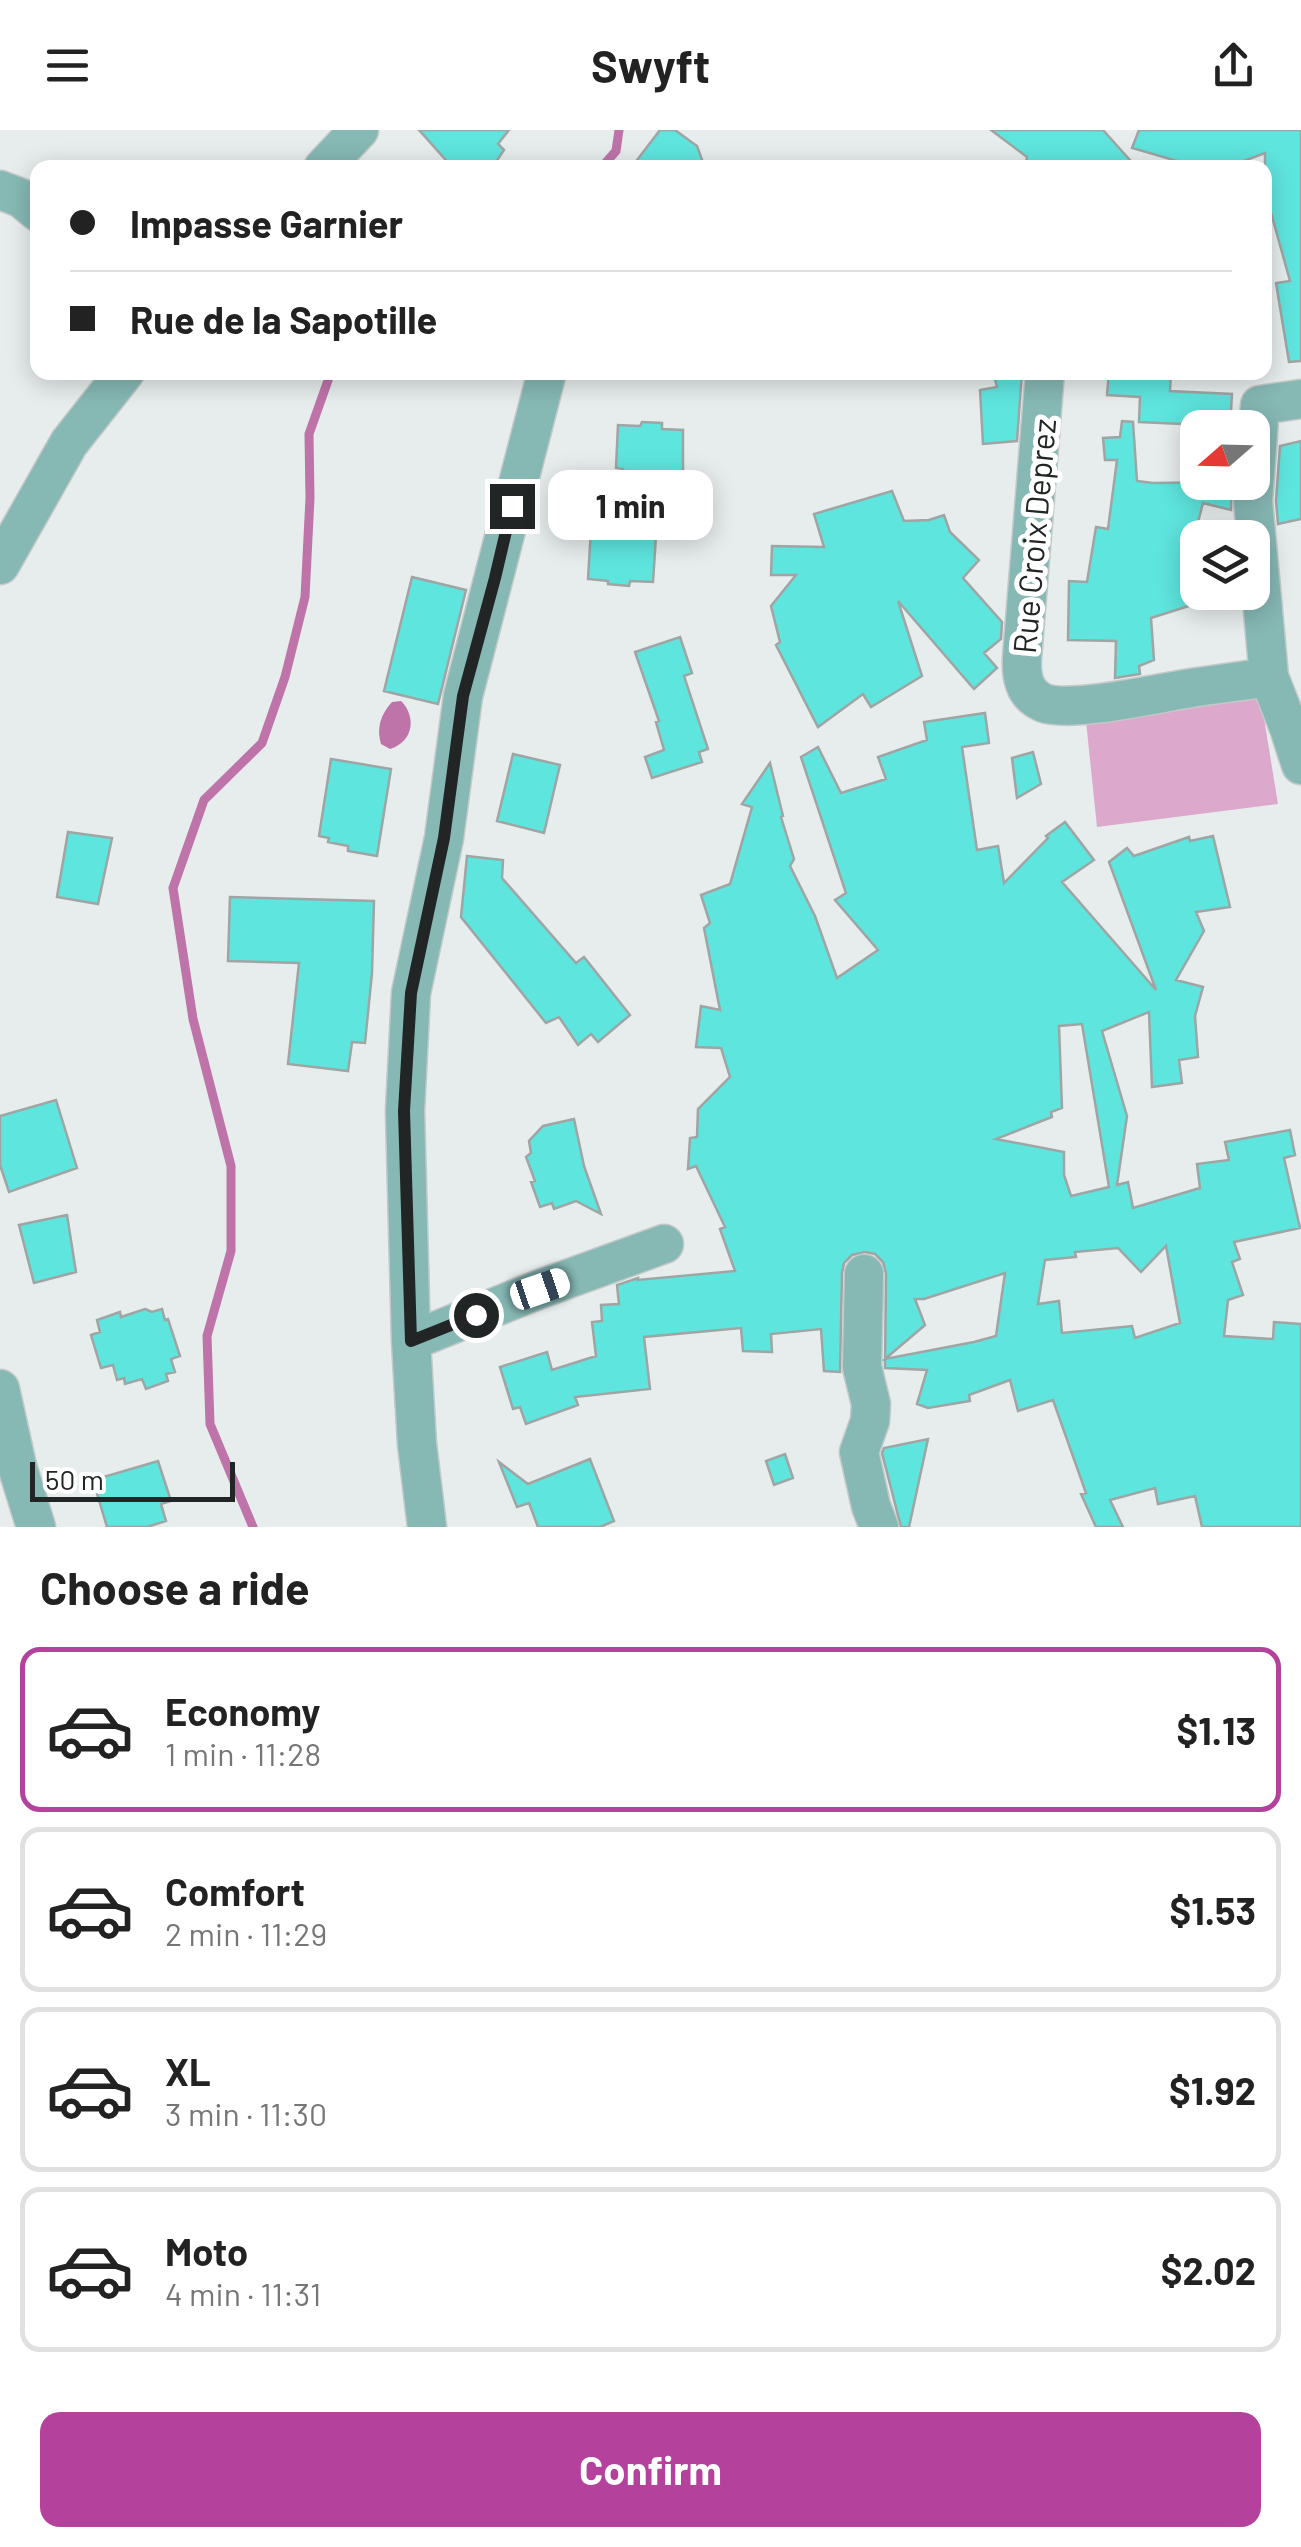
<!DOCTYPE html>
<html lang="en">
<head>
<meta charset="utf-8">
<style>
	:root { --surface:#fff; --page:#f6f6f6; --text:#222; --muted:#767676; --line:#e0e0e0; --accent:#b4419b }
	body { margin:0; font-family:Barlow,sans-serif; background:var(--page); color:var(--text); height:100vh; display:flex; flex-direction:column; font-size:38px; white-space:nowrap }
	* { box-sizing:border-box; margin:0 }
	p { font-size:32px; color:var(--muted) }
	.icon { flex:none; width:55px; height:55px; fill:none; stroke:currentColor; stroke-width:2; stroke-linecap:round; stroke-linejoin:round }
	.map { position:relative; height:1397px; overflow:hidden }
	.sheet { display:flex; flex-direction:column; background:var(--surface); flex:1 }
	.sheet>* { flex:none }
	.hud { position:absolute; left:30px; top:30px; width:1242px; height:220px; border-radius:20px; box-shadow:0 5px 25px #0003; display:grid; align-content:center; height:220px; padding:0 40px; background:var(--surface) }
	.needle { width:65px; rotate:250deg }
	.controls { position:absolute; left:1180px; top:280px; display:grid; gap:20px }
	.controls a { display:grid; place-items:center; width:90px; height:90px; border-radius:20px; background:var(--surface); box-shadow:0 5px 25px #0003; font-size:50px }
	.scale { position:absolute; left:30px; bottom:25px; width:205px; box-sizing:border-box; padding-left:10px; border:5px solid #222525; border-top:0; font-size:28px; line-height:35px; white-space:nowrap; color:#222525; -webkit-text-stroke:8px #fff; paint-order:stroke }
	.end { position:absolute; width:45px; height:45px; margin:-22px; border:12px solid #222525; background:#fff; box-shadow:0 0 0 5px #fff }
	.from { border-radius:50% }
	.bubble { position:absolute; height:70px; border-radius:20px; background:var(--surface); box-shadow:0 5px 25px #0003; font-size:32px; font-weight:700; line-height:70px; text-align:center }
	.car { position:absolute; width:30px; height:60px; margin:-30px -15px; border-radius:12px; box-shadow:0 0 8px 2px #0007; background:linear-gradient(#fff 24%,#345 0 40%,#fff 0 76%,#345 0 86%,#fff 0) }
	.hud b { display:flex; align-items:center; gap:35px; height:95px; font-size:38px }
	.hud b+b { border-top:2px solid var(--line) }
	.hud i { width:25px; height:25px; background:var(--text) }
	ul { padding:0; list-style:none }
	li { display:flex; align-items:center; gap:30px; height:165px; margin:0 20px 15px; padding:0 20px; border:5px solid var(--line); border-radius:20px }
	li div { flex:1 }
	li b { display:block; font-size:38px }
	li em { font-style:normal; font-weight:700 }
	li.active { border-color:var(--accent) }
	li>.icon { width:90px; height:90px; stroke-width:1.5 }
	h2 { padding:0 40px; font-size:45px; line-height:120px }
	.button { display:flex; gap:20px; margin-top:auto; padding:20px 40px }
	.button a { flex:1; height:115px; border-radius:20px; background:var(--accent); color:#fff; font-size:40px; font-weight:700; line-height:115px; text-align:center }
	header { display:flex; justify-content:space-between; align-items:center; height:130px; padding:0 40px; background:var(--surface); font-size:45px; font-weight:700 }
	.map>svg:first-child { display:block }
</style>
</head>
<body>
<header><svg class="icon" aria-label="menu" viewBox="0 0 24 24"><path d="M4 6h16M4 12h16M4 18h16"/></svg>Swyft<svg class="icon" aria-label="share" viewBox="0 0 24 24"><path d="M12 15V3M7 8l5-5 5 5M5 13v7h14v-7"/></svg></header>
<div class="map">
<svg width="1301" height="1397" viewBox="0 0 1301 1397">
	<rect width="100%" height="100%" fill="#e6edec"/>
	<path fill="#dca8cc" d="M1260,564L1278,674L1097,697L1086,591Z"/>
	<path fill="#be73a9" d="M401,571C417,587 413,612 390,619L381,614C376,598 381,584 392,572Z"/>
	<g fill="none" stroke-linecap="round" stroke-linejoin="round">
		<path stroke="#be73a9" stroke-width="9" d="M601,38L616,21L619,0
			M253,1397L210,1294L207,1206L231,1121V1036L193,889L173,758L204,670L262,613L285,547L305,467L310,368L309,304L331,242"/>
	</g>
	<path fill="#5ee5de" stroke="#9fa5a4" stroke-width="2.5" fill-rule="evenodd" d="M419,0H509L498,14L504,20L492,38H453Z
		M660,0H675L697,16L705,38H631Z
		M991,0H1103L1137,38H1025L1027,27Z
		M1139,0H1301V231L1289,232L1276,153L1290,151L1265,61V23L1225,38H1201L1132,18Z
		M993,242H1022L1017,311L983,314L980,260L997,257Z
		M1109,242H1171L1170,261L1232,264L1230,298H1182V294L1139,292L1140,267L1107,265Z
		M1122,291L1133,292L1137,351L1153,353L1232,352L1231,380L1203,373L1190,423H1198V473L1151,488L1154,530L1139,536L1140,544L1115,548L1116,511L1068,510L1069,451L1087,452L1096,397L1108,399L1117,330H1105L1103,308L1120,307Z
		M642,292L662,293V299L683,300V349H665L662,352L635,351L636,346H622L623,339L616,338L618,295L640,296Z
		M1301,311V389L1278,394L1276,371L1280,316Z
		M892,361L904,391L929,390L944,385L950,402L979,430L963,448L1002,492L1001,509L984,523L997,538L974,559L898,471L922,546L871,577L863,564L818,597L776,515L780,512L771,476L796,445H771L772,416L824,417L814,384Z
		M612,395L636,397V404L656,406L653,452L630,451L629,456L608,454V451L588,449L591,399L612,400Z
		M412,447L466,460L438,574L384,561Z
		M680,507L692,543L684,546L708,619L699,622L702,632L652,648L645,627L664,620L656,592L659,591L635,522Z
		M985,583L989,613L962,617L977,720L998,716L1004,753L1048,708L1046,706L1065,692L1094,730L1062,752L1156,860L1109,732L1127,718L1134,726L1189,707L1190,711L1213,706L1230,777L1196,782L1204,801L1176,850L1203,857L1195,886L1198,927L1179,930L1182,953L1152,957L1149,882L1102,901L1127,986L1117,1055L1128,1052L1133,1078L1200,1058L1197,1034L1229,1030L1225,1012L1290,1000L1295,1025L1284,1028L1300,1098L1234,1112L1240,1129L1232,1132L1243,1165L1228,1170L1224,1206L1273,1209L1274,1192L1301,1194V1397H1202L1195,1366L1158,1374L1155,1358L1110,1370L1123,1397H1096L1081,1364L1086,1363L1053,1270L1018,1281L1010,1250L969,1265L970,1271L928,1278L917,1274L927,1240L885,1238L886,1144L883,1132L875,1124L865,1122L852,1125L844,1133L842,1143L840,1242L824,1241L821,1199L771,1204L772,1222L743,1221L741,1198L644,1207L650,1259L575,1267L578,1275L526,1294L520,1277L513,1279L500,1237L547,1222L552,1240L596,1226L592,1192L602,1191L601,1175L619,1174L617,1155L638,1148V1150L735,1141L720,1099L725,1097L696,1036L688,1039L690,1008L697,1007L698,979L730,947L721,918L696,917L701,876L720,880L704,798L710,793L701,765L730,754L752,677L742,674L770,633L783,686L781,687L794,729L790,736L815,786L837,848L878,820L835,770L846,763L801,627L818,617L841,663L886,649L878,627L927,610L924,592ZM1082,894L1109,1057L1071,1066L1064,1045V1022L996,1009L1052,987L1051,982L1062,978L1059,896ZM1166,1116L1180,1193L1135,1208L1132,1196L1062,1203L1059,1171L1038,1174L1045,1130L1076,1127L1075,1122L1118,1118L1141,1142ZM1005,1143L996,1206L974,1212L885,1229L925,1195L915,1169H924Z
		M1033,622L1041,654L1017,668L1012,628Z
		M513,624L560,635L544,703L497,691Z
		M331,629L391,639L377,726L348,721V716L328,712L329,708L319,706Z
		M68,702L112,708L98,774L57,767Z
		M467,726L503,730L502,748L576,833L584,827L630,885L598,912L591,904L578,915L559,887L546,893L461,787Z
		M230,767L374,771L372,843L365,913L352,912L348,941L288,934L299,833L228,831Z
		M56,970L77,1038L9,1062L0,1035V986Z
		M574,989L584,1036L601,1084L576,1071L554,1079L552,1073L540,1077L531,1052L535,1051L526,1027L531,1023L529,1011L543,996Z
		M67,1085L76,1142L34,1153L19,1095Z
		M145,1179L152,1182L162,1179L165,1190L168,1189L180,1226L171,1229L175,1242L166,1244L168,1251L146,1259L142,1249L125,1254L124,1248L117,1250L113,1235L101,1238L91,1205L100,1202L97,1190L120,1182L121,1187Z
		M928,1309L909,1397H901L882,1323L884,1318Z
		M785,1324L793,1348L774,1355L766,1331Z
		M590,1329L614,1391L600,1397H538L529,1373L517,1377L499,1332L528,1354Z
		M158,1331L171,1371L161,1374L166,1391L147,1397H107L93,1350Z"/>
	<g fill="none" stroke-linecap="round" stroke-linejoin="round">
		<defs>
			<path id="minor" d="M323,38L359,0
				M0,60L21,68L38,82
				M1045,242L1022,528C1021,546 1024,565 1044,573C1072,583 1159,563 1191,558C1217,554 1243,551 1269,547
				M1301,269L1260,275L1253,371L1269,547L1289,598L1301,635
				M0,435L69,313L125,242
				M864,1144L862,1237L871,1274L870,1291L859,1322L871,1376L879,1397
				M411,1211L540,1159L664,1114
				M0,1259L17,1336L36,1397
				M427,1397L417,1314L411,1211L405,981L411,863L444,708L463,566L547,242"/>
		</defs>
		<use href="#minor" stroke="#c3c9c8" stroke-width="41"/>
		<use href="#minor" stroke="#86b8b4" stroke-width="38"/>
	</g>
	<g fill="none" stroke-linecap="round" stroke-linejoin="round">
		<path stroke="#222525" stroke-width="12" d="M476,1185L411,1211L404,981L411,863L444,708L463,566L495,448L512,376"/>
	</g>
	<g text-anchor="middle" dominant-baseline="central" stroke-width="10" stroke-linejoin="round" paint-order="stroke">
		<g font-size="32" fill="#222525" stroke="#fff">
			<text transform="translate(1033 406) rotate(-85)">Rue Croix Deprez</text>
		</g>
	</g>
</svg>
<div class="controls">
<a><svg class="needle" viewBox="-14 -14 28 28"><path d="M0-13l5 13h-10z" fill="#e53935"/><path d="M0 13l5-13h-10z" fill="#767676"/></svg></a>
<a><svg class="icon" aria-label="layers" viewBox="0 0 24 24"><path d="M12 4l9 5-9 5-9-5zM3 14l9 5 9-5"/></svg></a>
</div>
<div class="scale">50 m</div>
<i class="end from" style="left:476px;top:1185px"></i>
<i class="end" style="left:512px;top:376px"></i>
<div class="bubble" style="left:548px;top:340px;width:165px">1 min</div>
<i class="car" style="left:540px;top:1159px;rotate:71deg"></i>
<div class="hud">
<b><i class="from"></i>Impasse Garnier</b>
<b><i></i>Rue de la Sapotille</b>
</div>
</div>
<section class="sheet">
<h2>Choose a ride</h2>
<ul>
<li class="active"><svg class="icon" aria-label="car" viewBox="0 0 24 24"><path d="M5 17H2v-5l4-1 3-4h7l3 4 3 1v5h-3M9 17h6M6 11h13"/><circle cx="7" cy="17" r="2"/><circle cx="17" cy="17" r="2"/></svg><div><b>Economy</b><p>1 min · 11:28</p></div><em>$1.13</em></li>
<li><svg class="icon" aria-label="car" viewBox="0 0 24 24"><path d="M5 17H2v-5l4-1 3-4h7l3 4 3 1v5h-3M9 17h6M6 11h13"/><circle cx="7" cy="17" r="2"/><circle cx="17" cy="17" r="2"/></svg><div><b>Comfort</b><p>2 min · 11:29</p></div><em>$1.53</em></li>
<li><svg class="icon" aria-label="car" viewBox="0 0 24 24"><path d="M5 17H2v-5l4-1 3-4h7l3 4 3 1v5h-3M9 17h6M6 11h13"/><circle cx="7" cy="17" r="2"/><circle cx="17" cy="17" r="2"/></svg><div><b>XL</b><p>3 min · 11:30</p></div><em>$1.92</em></li>
<li><svg class="icon" aria-label="car" viewBox="0 0 24 24"><path d="M5 17H2v-5l4-1 3-4h7l3 4 3 1v5h-3M9 17h6M6 11h13"/><circle cx="7" cy="17" r="2"/><circle cx="17" cy="17" r="2"/></svg><div><b>Moto</b><p>4 min · 11:31</p></div><em>$2.02</em></li>
</ul>
<div class="button"><a>Confirm</a></div>
</section>
</body>
</html>
